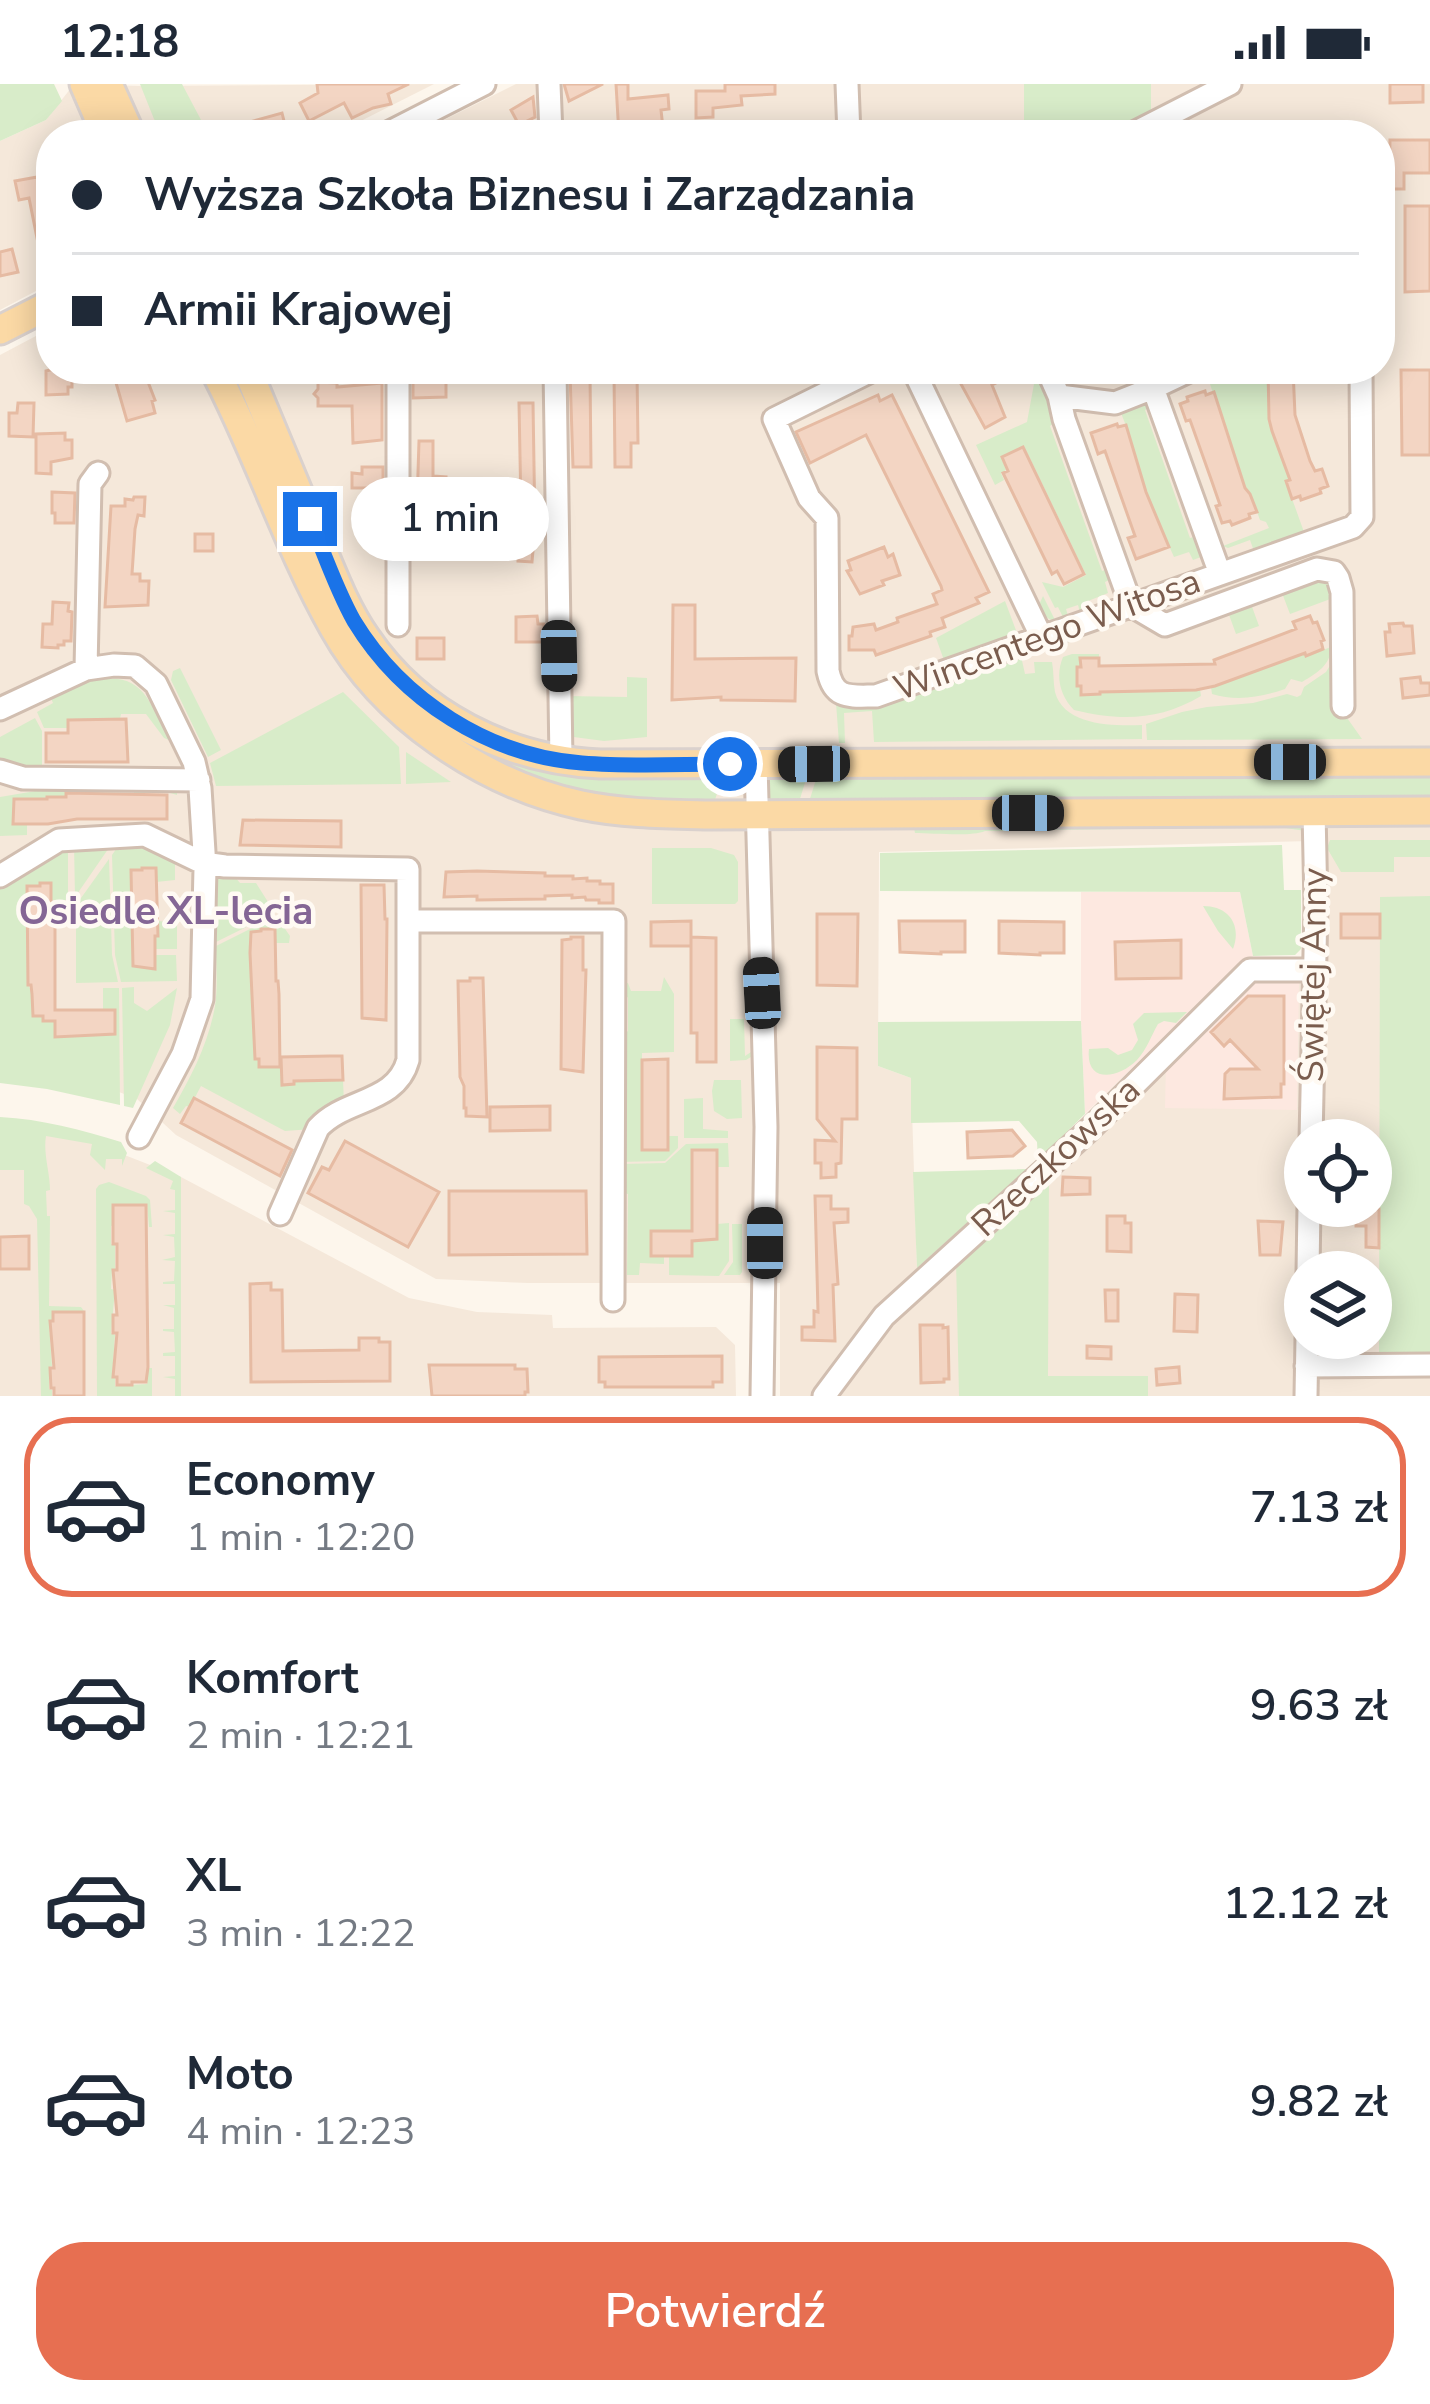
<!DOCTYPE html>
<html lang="pl">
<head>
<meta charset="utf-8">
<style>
	:root { --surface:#fff; --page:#f2f2f3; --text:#1f2937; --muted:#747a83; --line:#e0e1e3; --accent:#e76f51 }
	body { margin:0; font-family:"Nunito Sans",sans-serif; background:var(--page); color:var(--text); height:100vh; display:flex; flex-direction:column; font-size:45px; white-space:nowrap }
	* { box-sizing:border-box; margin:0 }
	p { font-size:39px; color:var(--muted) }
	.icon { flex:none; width:66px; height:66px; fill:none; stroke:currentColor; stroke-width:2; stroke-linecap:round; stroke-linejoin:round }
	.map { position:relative; height:1312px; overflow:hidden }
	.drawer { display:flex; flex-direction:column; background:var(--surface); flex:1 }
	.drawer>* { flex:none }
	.guide { position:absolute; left:36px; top:36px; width:1359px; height:264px; border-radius:48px; box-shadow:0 6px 30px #0003; display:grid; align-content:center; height:264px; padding:0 36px; background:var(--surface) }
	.tools { position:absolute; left:1284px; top:1035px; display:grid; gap:24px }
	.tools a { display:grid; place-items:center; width:108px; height:108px; border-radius:50%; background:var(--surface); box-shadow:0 6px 30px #0003; font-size:60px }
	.end { position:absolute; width:54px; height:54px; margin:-27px; border:15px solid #1a73e8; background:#fff; box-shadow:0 0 0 6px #fff }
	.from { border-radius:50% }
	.bubble { position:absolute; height:84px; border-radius:42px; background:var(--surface); box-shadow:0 6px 30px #0003; font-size:39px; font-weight:600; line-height:84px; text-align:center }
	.car { position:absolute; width:36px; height:72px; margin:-36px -18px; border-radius:15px; box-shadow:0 0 9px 3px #0007; background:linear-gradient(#222 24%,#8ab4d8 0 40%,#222 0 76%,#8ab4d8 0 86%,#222 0) }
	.guide b { display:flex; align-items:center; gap:42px; height:114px; font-size:45px }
	.guide b+b { border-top:3px solid var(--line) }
	.guide i { width:30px; height:30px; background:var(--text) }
	ul { padding:21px 0 0; list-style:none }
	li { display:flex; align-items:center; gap:36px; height:180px; margin:0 24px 18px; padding:0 12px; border:6px solid transparent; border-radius:48px }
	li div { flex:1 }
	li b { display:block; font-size:45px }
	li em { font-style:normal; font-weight:600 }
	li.selected { border-color:var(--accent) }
	li>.icon { width:108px; height:108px; stroke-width:1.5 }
	.primary-button { display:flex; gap:24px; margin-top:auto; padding:24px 36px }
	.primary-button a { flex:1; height:138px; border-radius:48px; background:var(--accent); color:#fff; font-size:48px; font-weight:600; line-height:138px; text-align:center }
	.status { display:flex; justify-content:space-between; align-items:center; height:84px; padding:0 60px; background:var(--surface); direction:ltr }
	.status svg { height:33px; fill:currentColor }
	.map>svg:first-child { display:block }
</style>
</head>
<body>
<div class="status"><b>12:18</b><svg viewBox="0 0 49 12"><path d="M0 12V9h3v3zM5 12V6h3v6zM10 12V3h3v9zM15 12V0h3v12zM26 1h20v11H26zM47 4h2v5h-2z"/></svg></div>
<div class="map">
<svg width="1430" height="1312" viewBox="0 0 1430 1312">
	<rect width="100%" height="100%" fill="#fdf6ec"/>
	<path fill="#f5e8da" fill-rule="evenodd" d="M74,0L141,2L434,0L333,51H51V199L0,226V57L46,36Z
		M516,0H1430V1312H838L899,1227L1248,898H1311V757L879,768L878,982L911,994L917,1184L878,1226L812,1312H780V1199H528L436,1195L176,1051L137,1015L83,994L0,983V271L51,244V285H1380V51H414ZM1305,1056H1371V1122H1305ZM1305,1188H1371V1254H1305Z
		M0,1041L86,1056L181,1093L409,1214L477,1228L552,1231L553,1244L716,1243L735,1261L736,1312H0Z"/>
	<path fill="#fde8e0" d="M1081,808H1240L1253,872L1238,880L1085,1030L1081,937Z
		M1248,898H1299L1297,1026L1165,1024L1166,979Z"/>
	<path fill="#d8ecc9" d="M0,0H54L62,17L46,36L0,57Z
		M140,0H182L209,51H164L154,35Z
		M1024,0H1151V30L1107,51H1024Z
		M1227,285H1268L1269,335L1290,396L1286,398L1304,448L1303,451L1255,470L1250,456L1228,464L1223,462L1269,444L1266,438L1260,436L1251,411L1244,405L1210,300V288Z
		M1036,289L1050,312L1056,338L1050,342L1102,487L1113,483L1111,495L1105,498L1108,509L1083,519L1087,529L1081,532L1078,521L1066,525L1069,535C1055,541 1044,536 1039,521L1043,512L1055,536L1063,533L1058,523L1055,524L1042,498L1063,503L1086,491L1024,362L1001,373L1006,386L1001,389L1004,396L995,401L976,361L1027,338Z
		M1142,315L1155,321L1145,326L1190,454L1201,451L1209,470L1193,476L1189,468L1174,473L1145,408L1130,359L1132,357L1119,324Z
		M1321,495L1331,500L1333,514L1290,530L1282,509Z
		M1005,517L1017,549L1015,553L945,579L936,554Z
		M1251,520L1259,542L1236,550L1228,528Z
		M1331,563C1331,581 1317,589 1302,598L1291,595L1285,605C1262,613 1237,618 1212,610L1211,603L1305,569L1307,572Z
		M1072,570H1099V574L1080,575L1081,583L1077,584V601L1081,602V610L1200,605L1201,612C1159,637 1120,637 1074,626C1060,612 1055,592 1063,573Z
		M1021,572L1025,590L1035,589L1034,578H1052C1054,588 1053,598 1055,608C1064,642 1113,642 1142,641V655L874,658L872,627L844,629L845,659H839L836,619L866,620Z
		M1334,575L1340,624L1362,655L1147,656L1146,640L1182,628L1207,623L1253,619L1287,610L1297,613L1301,611L1304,603L1326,588Z
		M180,584L221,666L208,673L171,596L173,587Z
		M93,590L95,596C144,587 150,619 169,656L164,654L146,630H121L120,635L113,636H69L68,644H44L37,628L53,619L49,610Z
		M627,593L647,594V653L604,657L566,652L565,612L627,613Z
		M343,608L399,663L401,700L216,702L210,679Z
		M35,634L42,647V684L21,687L0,676V653Z
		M444,650L476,660L725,690C725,701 715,707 715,719C659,719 600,718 546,701C510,689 477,669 444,650Z
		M406,668L451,698L406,700Z
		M1430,688V718H809L818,689Z
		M769,689H808L799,718H771L766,716L764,696Z
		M65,702L177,703V711L167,708L142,709V719H134V708L66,709V713L15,715L13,740H27V751L0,752V713Z
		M959,737L1296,738L1306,747L1278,743L985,747C972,753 933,749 915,749L914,744Z
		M145,756L175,771V796L156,798L155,784L131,787L133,882L155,885V871H176L177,897L121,898L115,871L112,771L121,758Z
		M1330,756H1430V773H1394V788H1341L1327,764Z
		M113,758L75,813L74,760Z
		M68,760V816H51V799L27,803L28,900L32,910L33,932H43V937H55L56,953L114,950L115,927L103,926V904H119L120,1021L47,1005L0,999V796Z
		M1282,761L1284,806H1301V865L1295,871L1253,872L1240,808L880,807V769Z
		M652,764H711L734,771L738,778V817L735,820H652Z
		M109,775L112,871L118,898L76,899V821Z
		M230,787L240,799H256L275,829L216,858V796Z
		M1430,812V1273L1379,1272L1380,813Z
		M1203,822C1229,822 1242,841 1233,865L1218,847Z
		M276,832L290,852L289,859H275L274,845L251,848L252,943L260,983H282L283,1001L294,1000V997L343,996L344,1019L312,1045L285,1047L201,1002L190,1023L186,1022L180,1030L173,1024C191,993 209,958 215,922C218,903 216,882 216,862Z
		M158,837L177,839V865H155Z
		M664,893L674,910V968L642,969V1066H667L668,1052H678V1064L665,1077L617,1078L621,952L628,947V913L617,918L621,900L628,899L631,907H661Z
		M134,903V919L147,927L177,904L170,941L133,1024L124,1022L122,904Z
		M1187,928L1176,939L1164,937L1158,940C1151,952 1147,965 1137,976C1118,995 1085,1000 1089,965L1108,964L1118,971L1132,966L1138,956L1133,940L1144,929Z
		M730,935H744L745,972L754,966V971L746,976L730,977Z
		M1081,937L1085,1030L1038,1076L1037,1058L1019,1037L911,1039V994L878,982V938Z
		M714,996H741L742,1034L727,1035L714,1027L712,1007Z
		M703,1014V1045L728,1047V1054H684V1015Z
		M0,1033C42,1035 81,1046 121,1058L127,1069L122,1082V1075H106L105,1086L90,1071L92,1060L46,1052C43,1070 50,1088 50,1106L46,1107L47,1132H50L49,1222L81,1223L84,1227L52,1228V1236L49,1237L52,1282L49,1283V1305L52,1306V1312H41L37,1135L29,1122L24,1120V1086H0Z
		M728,1059L729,1083H717L716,1066H692V1147L664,1172V1180L640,1179L639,1191H627L628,1110L622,1109L621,1080L665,1079L686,1060Z
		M155,1077L181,1093V1312H175V1295L163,1293L175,1292V1272H163V1269L175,1268L174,1248L163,1247V1245H174V1224L163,1221H175V1200H163V1198L174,1197L175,1177L162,1176L175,1173L174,1153L163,1151L175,1150V1129L163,1127L175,1126V1106L170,1105L173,1097L146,1084Z
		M1027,1085L917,1184L913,1088Z
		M1049,1088L1048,1292H1148V1312H959L956,1176Z
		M109,1098L146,1112L150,1116L152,1143H149L147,1120L112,1121L115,1141L111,1142V1160L115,1161V1185L112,1186L111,1205L115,1206L111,1249L115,1251L112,1293L115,1294V1302L147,1300L148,1284H152V1312H97L96,1105L99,1101Z
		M729,1139V1177L719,1192L669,1191V1172H692V1157L717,1155V1140Z
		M732,1140H742V1188L740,1191H724L733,1178Z"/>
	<path fill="#f3d5c3" stroke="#e6bba3" stroke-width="3" d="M317,0H409L388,10L391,20L373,24L352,34L344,19L309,37L300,19L318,9Z
		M564,0H603L569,17Z
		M616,0H628V15L668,11L669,25L661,26L663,44L631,47V51H619Z
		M725,0H775V10L741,12L742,21L713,24V33L696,34V7H725Z
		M1390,0H1423V18L1390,19Z
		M533,13L535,33L519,41L511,26Z
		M282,29L286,45L265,51H222L221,46Z
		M1390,56H1430V89H1404V105H1389Z
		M37,93L51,161V172L41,174L29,114L19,116L15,97Z
		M1405,122H1430V207L1405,208Z
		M12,165L18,188L0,192V168Z
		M54,285H72V303H68V310L46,311V287Z
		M112,285H143L155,316L152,317L155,329L127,337Z
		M434,285H446V313L413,314V294H434Z
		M968,285H1024L992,301L1005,333L985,344L956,291Z
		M1268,285H1293L1295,331L1310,377L1315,387L1322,385L1328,402L1320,405L1321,409L1301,416L1300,412L1292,415L1286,397L1290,396L1272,347L1269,335Z
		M1401,286H1430V371H1402Z
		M570,289H590L591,383H573Z
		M614,289H637L638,359H631V383H615Z
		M318,298L337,299V303L382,299V356L353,359L352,322H318V314L314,310L318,305Z
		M1205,307L1206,311L1214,308L1245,404L1250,410L1257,428L1249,430L1250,434L1232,441L1230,437L1222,439L1216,422L1220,421L1211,395L1190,336L1186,337L1180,320L1188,317L1187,313Z
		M878,311L880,317L892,311L989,508L976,514L979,519L942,534L945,543L930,548L931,552L876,571L874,566H849V552H852L853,543L874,540L876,546L898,538L897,534L937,520L933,510L942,506L941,502L866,351L810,379L796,348Z
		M18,319H34L33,353L9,352V329H17Z
		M519,319H533L535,444L532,478L518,477L521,425Z
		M1117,340L1118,343L1126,341L1146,408L1169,463L1136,475L1128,454L1135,452L1105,367L1098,370L1091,349Z
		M65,349V356H72V374L51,378V390L36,389V350Z
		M419,357H433V392L446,393L445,406H435V451H416Z
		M1023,363L1084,490L1064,500L1057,487L1052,490L1003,389L1008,387L1002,373Z
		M362,383H383V404H352V389L362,390Z
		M52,408L75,409L74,439H55V429H52Z
		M134,413H145L144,432L138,431L135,445L132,490H140V497H149L148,521L105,523L111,422H125V415L133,416Z
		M195,450H213V467H195Z
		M884,463L888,473L893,470L900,491L882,497L884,501L860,510L847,487L851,486L848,477Z
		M53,518L69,519L68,527L72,528L71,557H64V561H58V564L42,563L43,540H52Z
		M673,521H695V575L796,574L795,617L721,616V613L672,616Z
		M537,532L538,540H544V558H516V533Z
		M1310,532L1313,539L1317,538L1324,556L1321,557L1323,565L1306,572L1305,569L1215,602L1196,606L1100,608V610L1081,611V602H1077V583H1081L1080,574H1099V582L1215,580L1214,576L1296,545L1293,538Z
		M1403,539L1404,542H1412L1414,569L1387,572L1385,548H1390L1389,540Z
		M417,554H444V575H417Z
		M1420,593L1421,599H1430V611L1403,614L1401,595Z
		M126,635L128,678H46V649H68V636Z
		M66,709L167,711V735H77L48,740H13L14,715H47V713H66Z
		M243,736L341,737V763L240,761Z
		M142,784H156L158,852H155V885L133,882L131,786H142Z
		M477,787L545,789V792H573V795L587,794V797H600V800H613V819H599V816H586L585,813L572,814V811L545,812V815L477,816V812L444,813L446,788Z
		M40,799H51V835H55V926H115V950L55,953V937H43V932H33L32,910L31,901H28L27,802H40Z
		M361,801H384L385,835H387L386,936L362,934Z
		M817,830H858L857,902L817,901Z
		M1341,830H1380V854H1341Z
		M691,837V862H651V838Z
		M899,837H965V868H941V870L900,868Z
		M999,837L1064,838V869H1040V871L999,869Z
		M261,845H275L276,897H278L279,910L280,983H259V975H255L250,869L251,848L261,847Z
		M571,853H583V886H586L583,988L561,985L562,856L571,855Z
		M691,853L716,854V978H697V949H691Z
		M1181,856V894L1116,895L1115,858Z
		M470,894H483L487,1033L466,1032V1024H464V1002L460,993L458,897H470Z
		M1248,912H1284V1000H1281V1013L1224,1015L1225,990L1230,985H1258L1230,956L1224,962L1211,948Z
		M817,963L857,964V1035H842L841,1079L836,1080V1093L821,1094V1079H815V1056L835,1057L817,1035Z
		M330,972H342L343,996L294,997V1000L282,1001L281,973Z
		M668,975V1066H642V976Z
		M194,1014L292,1066L280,1092L181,1039Z
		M550,1022V1046L490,1047V1023Z
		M1012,1046L1025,1062L1013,1072L968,1074L967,1048Z
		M345,1057L439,1108L408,1163L308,1109L322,1083L329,1086Z
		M692,1066H717V1155L692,1157V1172H651V1147H692Z
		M1063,1093L1090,1094V1110L1062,1111Z
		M449,1107H586L587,1170L449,1171Z
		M815,1112H831V1125H848V1138L834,1139L838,1200L833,1201L835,1257L802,1256V1243H814V1227L818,1228Z
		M113,1121H146L148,1283L146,1298H132V1301H117V1293H113L117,1249H113V1231H117L113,1186H117V1160H113Z
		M1356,1124L1379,1125V1164L1366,1163V1142H1356Z
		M1107,1132H1125V1139H1131V1168L1107,1167Z
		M1258,1137L1283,1138L1280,1171H1260Z
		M29,1152V1185H0V1153Z
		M271,1199V1206H282L283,1267L359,1266V1254H379V1258H390V1297L251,1298L250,1200Z
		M1105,1206H1118V1237H1106Z
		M1175,1210L1198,1211L1197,1248L1174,1247Z
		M53,1228H84V1312H54V1304H51L50,1284H54L50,1237H53Z
		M920,1241H943V1244L948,1243L949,1295H944V1298L921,1299Z
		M1087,1262L1111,1263V1275L1087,1274Z
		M722,1272V1298H713V1303H605V1298H599V1273Z
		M429,1281H515V1285H527L528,1308H525V1312H432Z
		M1179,1283L1180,1299L1157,1301L1156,1285Z"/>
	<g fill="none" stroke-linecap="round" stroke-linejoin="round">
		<defs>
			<path id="minor" d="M549,0L551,51
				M847,0L849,51
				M384,51L484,0
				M1130,51L1230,0
				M555,285L561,676
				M875,285L774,335L809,414L827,434L828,587C834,616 850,612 876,612L1353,443L1362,433L1361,285
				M913,285L1042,554
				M1047,285L1059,312L1064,335L1131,521L1165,541L1317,485L1334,488L1338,494L1342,508L1343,622
				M1193,285L1153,304L1220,490
				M1059,312L1115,319L1153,304
				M398,541V285
				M86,585L90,400L98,389
				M0,625L86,585L114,581L135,582L156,600L194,678L200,704L205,784L202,915L183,970L139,1053
				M756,680L766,1043L762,1312
				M0,687L23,694L199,696
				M0,792L59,756L145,751L203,779L225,782L408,785V976C396,1020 345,1014 318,1044L280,1130
				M408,837H614L613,1216
				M1311,1056L1316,822L1314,727
				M1308,1188L1309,1122
				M1306,1282L1430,1281
				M824,1312L884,1232L1090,1045L1250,886H1314
				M1306,1312L1307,1254"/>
			<path id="major" d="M84,0L106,51
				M108,0L131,51
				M0,246L51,220
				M214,285C258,369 287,461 334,544C383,632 483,700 581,721C624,730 667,730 710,731L1430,727
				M247,285C269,339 292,392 314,446C330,483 343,521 366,554C418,631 508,676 600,680L1430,678"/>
		</defs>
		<use href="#minor" stroke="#d1beb0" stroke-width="27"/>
		<use href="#major" stroke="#dad1cd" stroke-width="33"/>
		<use href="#minor" stroke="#fff" stroke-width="21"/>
		<use href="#major" stroke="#fbd9a5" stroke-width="27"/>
	</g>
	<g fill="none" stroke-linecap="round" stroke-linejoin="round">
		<path stroke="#1a73e8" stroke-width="15" d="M310,435C324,469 336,505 354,537C402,616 489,672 582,679C631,683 681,680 730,680"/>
	</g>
	<g text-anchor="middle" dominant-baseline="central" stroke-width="9" stroke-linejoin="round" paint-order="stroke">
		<g font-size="36" fill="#7a5c4d" stroke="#fffaf3">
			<text transform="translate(1047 551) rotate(-20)">Wincentego Witosa</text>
			<text transform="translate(1313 891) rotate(-89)">Świętej Anny</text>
			<text transform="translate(1056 1073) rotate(-43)">Rzeczkowska</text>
		</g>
		<g font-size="39" font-weight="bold" fill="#846695" stroke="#fffaf3">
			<text x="166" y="827">Osiedle XL-lecia</text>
		</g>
	</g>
</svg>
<div class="tools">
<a><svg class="icon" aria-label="locate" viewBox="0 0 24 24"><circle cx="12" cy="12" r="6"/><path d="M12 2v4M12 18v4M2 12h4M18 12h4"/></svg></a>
<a><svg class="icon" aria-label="layers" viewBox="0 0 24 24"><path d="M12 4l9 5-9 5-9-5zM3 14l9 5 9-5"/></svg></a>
</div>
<i class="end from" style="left:730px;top:680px"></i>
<i class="end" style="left:310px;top:435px"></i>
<div class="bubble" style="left:351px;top:393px;width:198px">1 min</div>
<i class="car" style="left:559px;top:572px;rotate:179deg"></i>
<i class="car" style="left:1290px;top:678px;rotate:270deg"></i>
<i class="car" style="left:814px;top:680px;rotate:269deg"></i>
<i class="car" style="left:1028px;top:729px;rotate:90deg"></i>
<i class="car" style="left:762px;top:909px;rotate:357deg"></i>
<i class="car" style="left:765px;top:1159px;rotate:0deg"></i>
<div class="guide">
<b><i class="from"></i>Wyższa Szkoła Biznesu i Zarządzania</b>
<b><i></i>Armii Krajowej</b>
</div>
</div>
<section class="drawer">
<ul>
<li class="selected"><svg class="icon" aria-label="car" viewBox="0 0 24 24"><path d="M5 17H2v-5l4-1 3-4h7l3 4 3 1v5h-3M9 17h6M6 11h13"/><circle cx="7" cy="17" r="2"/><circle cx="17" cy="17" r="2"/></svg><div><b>Economy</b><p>1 min · 12:20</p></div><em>7.13 zł</em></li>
<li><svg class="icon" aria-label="car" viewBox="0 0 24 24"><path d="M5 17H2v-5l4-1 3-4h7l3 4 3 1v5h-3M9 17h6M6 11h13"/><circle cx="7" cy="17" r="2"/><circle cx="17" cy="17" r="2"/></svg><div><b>Komfort</b><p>2 min · 12:21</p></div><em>9.63 zł</em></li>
<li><svg class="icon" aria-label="car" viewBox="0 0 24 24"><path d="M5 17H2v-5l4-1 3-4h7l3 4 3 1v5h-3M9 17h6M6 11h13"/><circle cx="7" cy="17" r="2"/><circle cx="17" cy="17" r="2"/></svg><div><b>XL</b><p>3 min · 12:22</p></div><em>12.12 zł</em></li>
<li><svg class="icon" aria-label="car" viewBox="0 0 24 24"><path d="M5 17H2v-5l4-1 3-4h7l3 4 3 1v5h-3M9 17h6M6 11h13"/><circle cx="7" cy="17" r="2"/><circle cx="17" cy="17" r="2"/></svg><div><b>Moto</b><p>4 min · 12:23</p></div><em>9.82 zł</em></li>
</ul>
<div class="primary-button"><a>Potwierdź</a></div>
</section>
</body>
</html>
